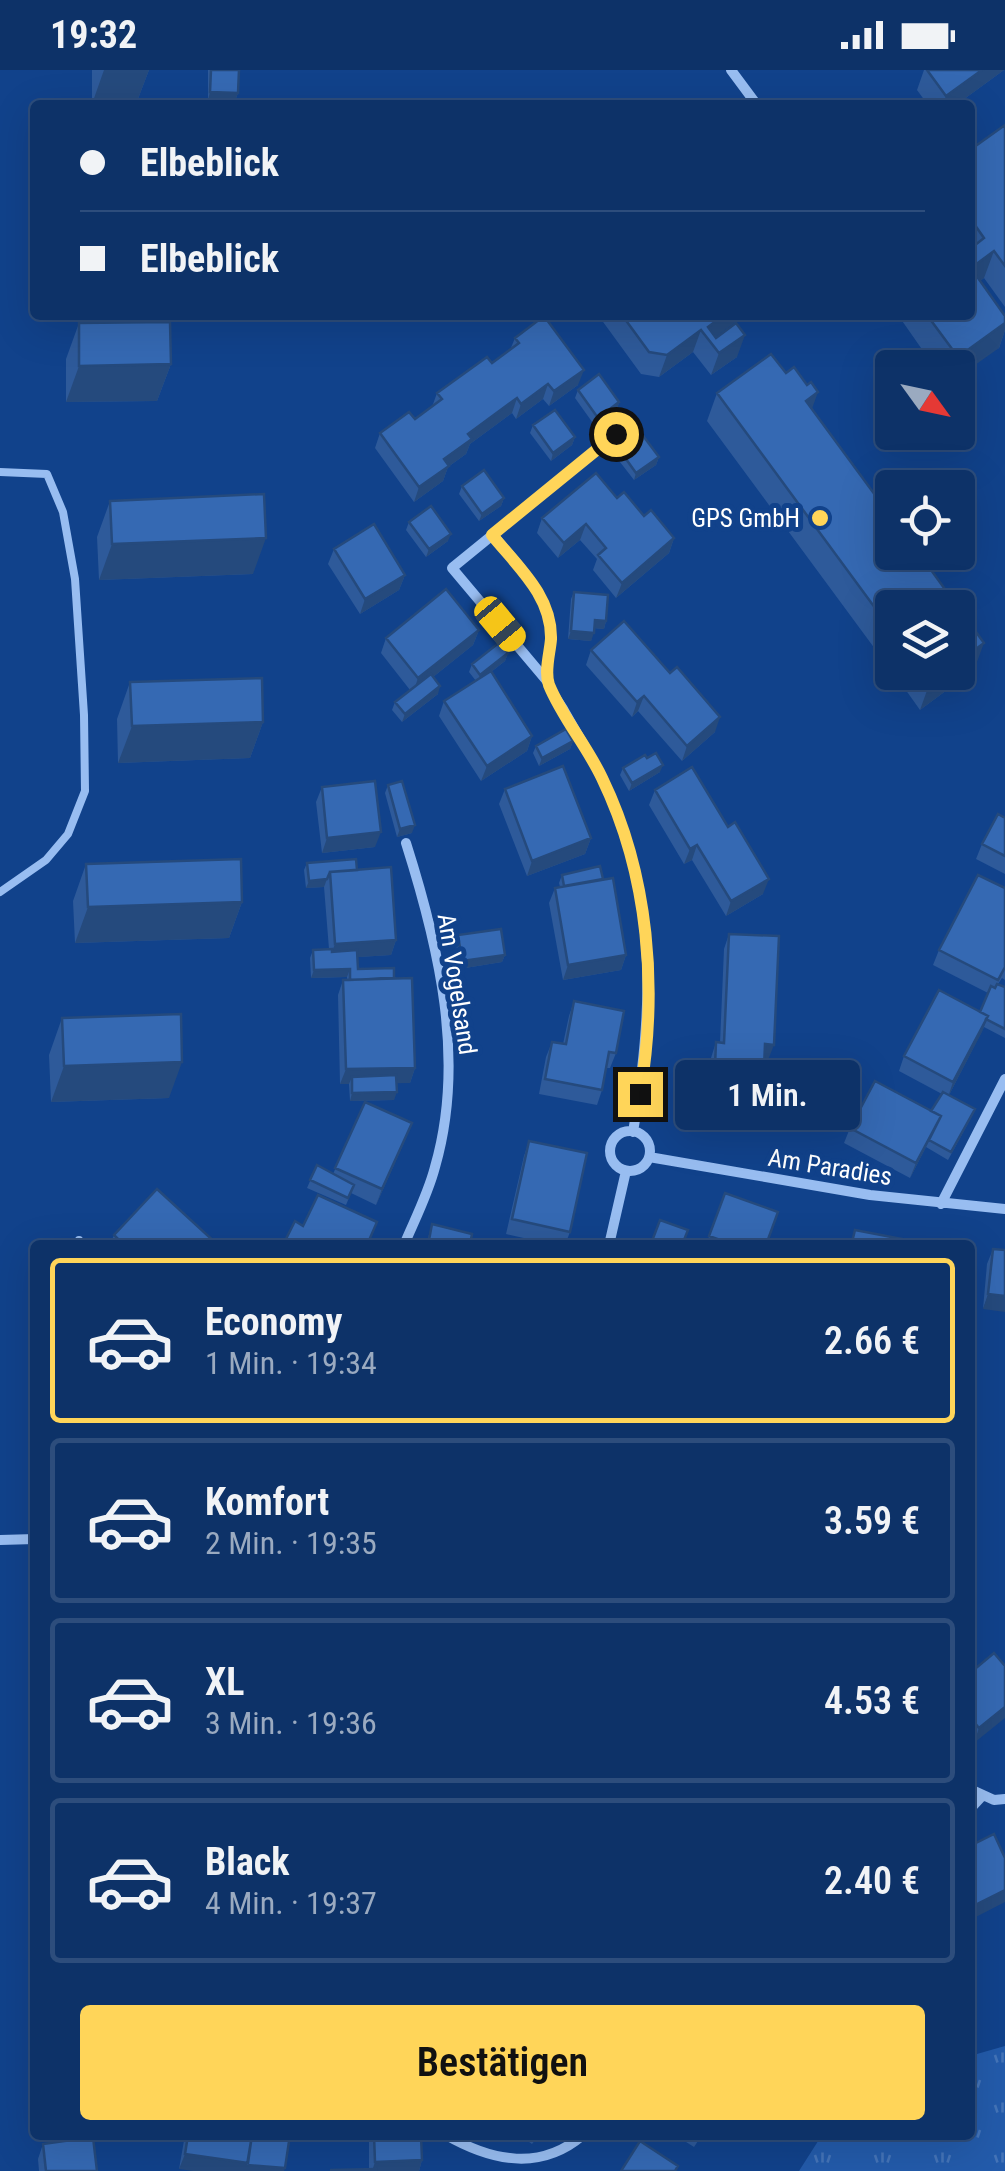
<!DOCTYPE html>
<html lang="de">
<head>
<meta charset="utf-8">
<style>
	:root { --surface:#0d3268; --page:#1b3e71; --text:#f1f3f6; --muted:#9aaac0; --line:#2d4d7c; --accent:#ffd559 }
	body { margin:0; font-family:"Roboto Condensed",sans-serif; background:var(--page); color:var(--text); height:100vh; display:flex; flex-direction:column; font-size:38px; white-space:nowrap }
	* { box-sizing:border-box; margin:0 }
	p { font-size:32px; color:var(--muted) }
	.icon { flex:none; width:55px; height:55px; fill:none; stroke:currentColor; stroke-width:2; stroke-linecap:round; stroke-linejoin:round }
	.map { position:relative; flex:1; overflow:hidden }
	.sheet { position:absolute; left:30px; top:1170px; width:945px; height:900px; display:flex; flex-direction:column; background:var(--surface); border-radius:10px; box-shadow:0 10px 40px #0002,0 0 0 2px var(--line) }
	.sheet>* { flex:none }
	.hud { position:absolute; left:30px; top:30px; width:945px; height:220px; border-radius:10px; box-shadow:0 10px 40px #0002,0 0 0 2px var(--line); display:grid; align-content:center; height:220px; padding:0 50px; background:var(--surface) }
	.needle { width:65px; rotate:123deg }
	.controls { position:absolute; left:875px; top:280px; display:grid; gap:20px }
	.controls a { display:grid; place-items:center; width:100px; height:100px; border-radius:10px; background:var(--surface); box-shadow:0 10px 40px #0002,0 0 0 2px var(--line); font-size:50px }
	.end { position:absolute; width:45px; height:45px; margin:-22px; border:12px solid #ffd559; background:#111; box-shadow:0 0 0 5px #111 }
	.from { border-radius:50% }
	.bubble { position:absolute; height:70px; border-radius:10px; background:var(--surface); box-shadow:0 10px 40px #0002,0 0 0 2px var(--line); font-size:32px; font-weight:600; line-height:70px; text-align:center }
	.car { position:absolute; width:30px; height:60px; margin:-30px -15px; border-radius:12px; box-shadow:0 0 8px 2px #0007; background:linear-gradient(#f5c518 24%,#345 0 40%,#f5c518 0 76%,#345 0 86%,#f5c518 0) }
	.hud b { display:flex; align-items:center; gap:35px; height:95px; font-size:38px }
	.hud b+b { border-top:2px solid var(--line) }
	.hud i { width:25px; height:25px; background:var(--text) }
	ul { padding:18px 0 0; list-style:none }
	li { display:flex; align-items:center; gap:30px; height:165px; margin:0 20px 15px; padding:0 30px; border:5px solid var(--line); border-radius:10px }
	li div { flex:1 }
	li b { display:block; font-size:38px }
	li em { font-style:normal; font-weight:600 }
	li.current { border-color:var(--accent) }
	li>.icon { width:90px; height:90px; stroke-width:1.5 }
	.cta { display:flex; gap:20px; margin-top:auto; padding:20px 50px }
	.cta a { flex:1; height:115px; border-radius:10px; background:var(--accent); color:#111; font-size:40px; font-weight:600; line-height:115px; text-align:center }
	.status { display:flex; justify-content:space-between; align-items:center; height:70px; padding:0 50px; background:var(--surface); direction:ltr }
	.status svg { height:28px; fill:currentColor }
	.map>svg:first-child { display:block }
</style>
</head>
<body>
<div class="status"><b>19:32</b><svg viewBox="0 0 49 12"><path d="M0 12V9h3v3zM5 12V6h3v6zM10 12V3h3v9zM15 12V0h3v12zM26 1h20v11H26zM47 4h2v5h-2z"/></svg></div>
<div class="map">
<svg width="1005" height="2101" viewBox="0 0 1005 2101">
	<defs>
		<pattern id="grass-tufts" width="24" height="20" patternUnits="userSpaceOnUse" patternTransform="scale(2.5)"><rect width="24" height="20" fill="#235bab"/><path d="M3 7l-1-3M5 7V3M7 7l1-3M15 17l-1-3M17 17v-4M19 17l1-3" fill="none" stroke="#4474b8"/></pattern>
	</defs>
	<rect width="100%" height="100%" fill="#11428b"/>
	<path fill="url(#grass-tufts)" d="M1005,1976V2101H799L822,2065H970V1986Z"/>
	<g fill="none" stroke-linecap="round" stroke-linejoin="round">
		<path stroke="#98bdf1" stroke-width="8" d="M0,402L47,404L63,442L75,509L84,645L85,721L68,764L46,790L0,822
			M79,1170V1175"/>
		<path stroke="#98bdf1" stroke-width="10" d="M731,0L757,35
			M493,465C518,496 551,525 551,568C551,581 544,600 548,613C551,622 558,631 563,639C579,668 598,696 610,726C658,839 653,944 633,1062
			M547,611L452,498L630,353
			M610 1081a20 20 0 1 1 40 0a20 20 0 1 1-40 0Z
			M649,1087L870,1125L1005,1139
			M941,1134L1005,1009
			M404,1175C415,1149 428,1124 435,1097C466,990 439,877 406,773
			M609,1175L626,1101
			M0,1470L35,1469
			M970,1719L994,1730L1005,1729
			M970,1739L982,1726
			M446,2065C493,2092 541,2101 583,2065"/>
	</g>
	<path fill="#2e5a9a" d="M92,0H149L136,34H92Z
		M208,0H239L238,23L235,31L208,30Z
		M924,0H1004L956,35H928L917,20Z
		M1005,55V237L984,208L980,211L1005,246V260L999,278L958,298H935L898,245H970V80Z
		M598,245H738L735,252L715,267L737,287L711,305L693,282L659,307L641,304Z
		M79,253L171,294L157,331L66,332V289Z
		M515,268L578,315L549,336L543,329L516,349L512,343L470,374L466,384L448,397L443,411L414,432L375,378L380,363L415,349L432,337L437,323L492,293L510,280Z
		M578,320L619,332L617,340L595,356L575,328Z
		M717,323L812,339L974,600L920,640L893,602H958L892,538V602L707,351Z
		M533,355L575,367L572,375L551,391L530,363Z
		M616,375L659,387L656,395L634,410L613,383Z
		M462,416L504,428L501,436L479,451L459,424Z
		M617,428L674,468L669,483L616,528L593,500L597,489L580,470L558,488L537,463L542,448Z
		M110,431L253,504L99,510L97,467Z
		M409,452L448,471L426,487L406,460Z
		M334,479L405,505L399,520L360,544L328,494Z
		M574,522L606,551L604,559L594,558L591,571L568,569L571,529Z
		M479,560L473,575L433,607L438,624L402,652L392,640L395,632L410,620L381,583L386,568Z
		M591,580L670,603L715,662L682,691L638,641L632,647L586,595Z
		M508,583L505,591L491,602L532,666L527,681L481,711L439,646L444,631L476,611L469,602L472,594Z
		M130,612L263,652L250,688L118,693L117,649Z
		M573,671L570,679L539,696L533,683L536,676Z
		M623,698L660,702L629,721L620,705Z
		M388,715L412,763L397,767L385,723Z
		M322,717L375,777L322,783L316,732Z
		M505,719L591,768L585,784L527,806L499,734Z
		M655,720L763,824L726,846L692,790L684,794L649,735Z
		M1005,748V804L976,789L982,774Z
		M307,793L357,800L396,870L391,885L358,887V899L394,908L415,998L410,1013H396L394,1030L350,1031L349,1014H340L338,925L343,910H347V907L311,908L310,888L313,880L329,879L324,817L306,818L304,800Z
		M86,794L242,832L229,868L75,873L73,831Z
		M562,805L603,809L626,885L621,900L563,910L549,833L555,818L560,817L559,813Z
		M1005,818V910L1002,908L998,914L1005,917V968L984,957L949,1025L975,1039L972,1046L948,1090L926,1077L910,1108L844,1073L850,1058L931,1041L942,1024L899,1001L904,986L980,942L988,923L933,895L939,880Z
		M729,864L768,990H764L762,1046L756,1061L707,1059L711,988L716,972L720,973L724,879Z
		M458,865L505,885L502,892L459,899L455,873Z
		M574,931L616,983L610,998H606L602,1020L597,1035L539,1024L546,987L552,972L563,974L569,946Z
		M62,948L169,1028L51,1032L49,985Z
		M365,1032L406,1068L376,1135L351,1123L346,1135L307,1118L317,1095L333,1104Z
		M529,1071L570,1162L565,1175H555L506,1164L524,1086Z
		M725,1123L766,1175H706Z
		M432,1154L470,1175H426Z
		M114,1165L218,1175H110Z
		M993,1179L1005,1180L983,1239L987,1194Z
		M1005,1596L974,1673L970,1669V1603Z
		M185,2065H290L179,2099Z
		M369,2065H421L422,2090L419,2101H330L369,2099Z
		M519,2065H539L532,2074Z
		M675,2065H702L694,2077Z
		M43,2074L97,2101H39L38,2089Z"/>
	<path fill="#254a7d" d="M104,0H149L136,34H92Z
		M982,0H1004L956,35H943L946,26Z
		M210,22L238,23L235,31L208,30Z
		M994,181L984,208L970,219L971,198Z
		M724,245H738L735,252L710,271L708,257Z
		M1005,253V260L999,278L958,307V298H954L958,287Z
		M701,260L693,282L659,307L667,285Z
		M745,265L737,287L711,305L719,283Z
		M171,294L157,331L66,332L79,296Z
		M584,300L578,315L549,336L554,321Z
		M548,314L543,329L516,349L521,334Z
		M818,322L808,350L806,331Z
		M517,328L512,343L470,374L466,384L448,397L443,411L414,432L419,417L468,364Z
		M619,332L617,340L595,356L598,348Z
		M575,367L572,375L551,391L553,383Z
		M659,387L656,395L634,410L636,403Z
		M504,428L501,436L479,451L482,444Z
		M586,454L580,470L558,488L564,473Z
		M451,464L448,471L426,487L429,479Z
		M266,468L253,504L99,510L112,474Z
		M674,468L669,483L616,528L622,513Z
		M405,505L399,520L360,544L365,529Z
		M595,550L606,551L604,559L592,558Z
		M479,560L473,575L413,623L418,608Z
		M571,561L594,563L591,571L568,569Z
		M984,573L974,600L920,640L930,612L944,602H958V592Z
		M508,583L505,591L478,612L480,605Z
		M440,616L438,624L402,652L405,644Z
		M644,626L638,641L632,647L637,632Z
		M720,647L715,662L682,691L687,676Z
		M263,652L250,688L118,693L132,656Z
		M532,666L527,681L481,711L487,696Z
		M573,671L570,679L539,696L542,688Z
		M663,695L660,702L629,721L632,713Z
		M415,755L412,763L397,767L400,759Z
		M381,762L375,777L322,783L327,768Z
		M591,768L585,784L527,806L532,791Z
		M697,775L692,790L684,794L690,779Z
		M327,809L324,817L306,818L309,811Z
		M769,809L763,824L726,846L731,831Z
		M242,832L229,868L75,873L88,837Z
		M396,870L391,885L329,889L335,874Z
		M505,885L502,892L459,899L462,891Z
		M626,885L621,900L563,910L568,895Z
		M350,899L347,907L311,908L314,900Z
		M988,946L982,962L948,1027L953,1012Z
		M765,974L774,975L768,990L760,989Z
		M182,992L169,1028L51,1032L64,996Z
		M415,998L410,1013L352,1014V1007L349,1014H340L346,999Z
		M397,1022L394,1030L350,1031L352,1023Z
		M713,1044L762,1046L756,1061L707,1059Z
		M941,1046L926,1077L910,1108L916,1093Z
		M412,1053L406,1068L376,1135L382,1119Z
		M988,1224L1005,1226V1242L983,1239Z
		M1005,1637V1648L974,1673L979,1658Z
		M1005,1820V1832L970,1850L973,1836Z
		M185,2084L285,2098L284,2101H193L179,2099Z
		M422,2090L419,2101H372L375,2092Z"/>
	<path fill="#3569b3" stroke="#254a7d" stroke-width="2.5" d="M211,0H239L238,23L210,22Z
		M927,0H982L946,26Z
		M1005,55V196L994,181L971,198L1005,246V253L958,287L927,245H970V179L984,168L970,148V80Z
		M622,245H724L708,257L716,268L736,253L745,265L719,283L701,260L667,285L649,282Z
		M544,246L584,300L554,321L548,314L521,334L517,328L468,364L472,369L444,389L449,396L419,417L380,363L409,342L415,349L442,329L437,323L487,287L492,293L519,273L515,268Z
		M170,252L171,294L79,296V253Z
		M771,284L786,303L794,297L807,315L811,312L818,322L806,331L892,448V482H918L984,573L958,592V538H892V561L717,323Z
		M599,304L619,332L598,348L578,320Z
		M555,340L575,367L553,383L533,355Z
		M638,359L659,387L636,403L616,375Z
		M484,400L504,428L482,444L462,416Z
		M596,403L617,428L624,422L644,446L651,440L674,468L622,513L598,485L606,478L586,454L564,473L542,448Z
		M264,424L266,468L112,474L110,431Z
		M431,436L451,464L429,479L409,452Z
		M374,454L405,505L365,529L334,479Z
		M446,519L479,560L418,608L386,568Z
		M574,522L608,525L606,551L595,550L594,563L571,561Z
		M624,551L670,603L677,597L720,647L687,676L644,626L637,632L591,580Z
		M500,572L508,583L480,605L472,594Z
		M491,601L532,666L487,696L444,631Z
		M923,602H944L930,612Z
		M431,604L440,616L405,644L395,632Z
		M262,608L263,652L132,656L130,612Z
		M566,659L573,671L542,688L536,676Z
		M656,683L663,695L632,713L623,698L645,685L647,688Z
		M563,696L591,768L532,791L505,719Z
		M692,697L728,757L735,752L769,809L731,831L697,775L690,779L655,720Z
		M375,711L381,762L327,768L322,717Z
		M402,711L415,755L400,759L388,715Z
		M998,744L1005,748V786L982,774Z
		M241,789L242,832L88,837L86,794Z
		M356,789L357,800L330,802L327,809L309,811L307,793Z
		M600,796L603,809L564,816L562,805Z
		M391,797L396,870L335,874L330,802Z
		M978,805L1005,818V897L998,910L939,880Z
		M613,808L626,885L568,895L555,818Z
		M501,859L505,885L462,891L458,865Z
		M729,864L779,866L774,975L765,974L762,1046L713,1044L716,972L724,973Z
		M332,879V882L357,880L358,899L394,898V908L350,910V899L314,900L313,880Z
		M412,908L415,998L346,999L343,910Z
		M997,914L1005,917V959L986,949L988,946L980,942L991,916L995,918Z
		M939,920L988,946L953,1012L904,986Z
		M574,931L624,941L616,983L609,982L602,1020L545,1009L552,972L566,974Z
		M181,944L182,992L64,996L62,948Z
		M396,1005L397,1022L352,1023V1007Z
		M875,1011L941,1046L916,1093L850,1058Z
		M943,1022L975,1039L951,1082L929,1070L941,1046L931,1041Z
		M365,1032L412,1053L382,1119L335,1098Z
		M529,1071L587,1083L570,1162L512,1149Z
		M317,1095L354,1115L348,1128L310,1110Z
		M157,1119L218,1175H124L114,1165Z
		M725,1123L778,1142L766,1175H734L709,1166Z
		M318,1125L377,1152L367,1175H288L284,1173L295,1151L303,1156Z
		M660,1150L688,1160L684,1170L698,1175H664L652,1171Z
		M432,1154L472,1164L470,1175H450L429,1170Z
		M855,1160L933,1175H846V1171L852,1172Z
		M993,1179L1005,1180V1226L988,1224Z
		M994,1583L1005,1596V1637L979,1658L970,1647V1603Z
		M994,1764L1005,1788V1820L973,1836L970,1831V1776Z
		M188,2065H252L248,2093L185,2084Z
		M252,2065H290L285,2098L247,2095Z
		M374,2065H421L422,2090L375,2092Z
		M93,2067L97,2101H46L43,2074Z
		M640,2071L678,2096L675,2101H621Z
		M376,2099V2101L330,2100Z"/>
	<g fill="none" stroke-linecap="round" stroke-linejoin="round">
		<path stroke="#ffd559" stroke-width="12" d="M616,364L492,465C518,497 552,526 551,569C550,583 544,602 549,615C562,647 587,676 602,708C649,805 658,919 640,1024"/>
	</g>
	<circle fill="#ffd559" stroke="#11428b" stroke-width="4" cx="820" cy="448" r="10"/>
	<g text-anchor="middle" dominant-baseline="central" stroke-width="10" stroke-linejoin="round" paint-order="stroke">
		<g font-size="25" fill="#fff" stroke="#11428b" text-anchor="end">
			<text x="800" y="448">GPS GmbH</text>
		</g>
		<g font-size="25" fill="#fff" stroke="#11428b">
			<text transform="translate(457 914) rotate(81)">Am Vogelsand</text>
			<text transform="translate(830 1097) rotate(9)">Am Paradies</text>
		</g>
	</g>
</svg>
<div class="controls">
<a><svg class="needle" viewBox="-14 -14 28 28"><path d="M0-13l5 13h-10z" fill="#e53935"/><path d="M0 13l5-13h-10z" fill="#9aaac0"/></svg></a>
<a><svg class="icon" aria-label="locate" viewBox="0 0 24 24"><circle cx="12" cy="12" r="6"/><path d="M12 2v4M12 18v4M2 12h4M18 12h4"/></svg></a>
<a><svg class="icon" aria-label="layers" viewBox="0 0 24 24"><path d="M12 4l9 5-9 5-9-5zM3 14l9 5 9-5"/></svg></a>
</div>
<i class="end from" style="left:616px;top:364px"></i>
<i class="end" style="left:640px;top:1024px"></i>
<div class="bubble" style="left:675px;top:990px;width:185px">1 Min.</div>
<i class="car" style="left:500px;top:554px;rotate:140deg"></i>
<div class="hud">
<b><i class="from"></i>Elbeblick</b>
<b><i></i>Elbeblick</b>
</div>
<section class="sheet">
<ul>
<li class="current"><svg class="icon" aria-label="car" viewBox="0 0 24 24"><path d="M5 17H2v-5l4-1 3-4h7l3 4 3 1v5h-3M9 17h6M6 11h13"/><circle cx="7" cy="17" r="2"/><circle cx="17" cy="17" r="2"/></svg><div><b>Economy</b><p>1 Min. · 19:34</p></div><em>2.66 €</em></li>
<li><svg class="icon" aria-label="car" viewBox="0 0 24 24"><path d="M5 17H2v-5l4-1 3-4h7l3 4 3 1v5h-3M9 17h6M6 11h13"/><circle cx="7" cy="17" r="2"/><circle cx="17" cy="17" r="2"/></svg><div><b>Komfort</b><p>2 Min. · 19:35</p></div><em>3.59 €</em></li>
<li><svg class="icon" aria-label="car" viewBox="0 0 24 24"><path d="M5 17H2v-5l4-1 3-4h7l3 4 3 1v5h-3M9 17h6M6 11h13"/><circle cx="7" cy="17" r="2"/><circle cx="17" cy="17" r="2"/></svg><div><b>XL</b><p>3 Min. · 19:36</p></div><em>4.53 €</em></li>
<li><svg class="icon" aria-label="car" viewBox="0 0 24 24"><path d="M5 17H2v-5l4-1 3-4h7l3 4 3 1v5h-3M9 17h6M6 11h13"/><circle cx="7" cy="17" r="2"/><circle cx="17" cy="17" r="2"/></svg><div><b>Black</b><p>4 Min. · 19:37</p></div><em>2.40 €</em></li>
</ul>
<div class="cta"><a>Bestätigen</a></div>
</section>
</div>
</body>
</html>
